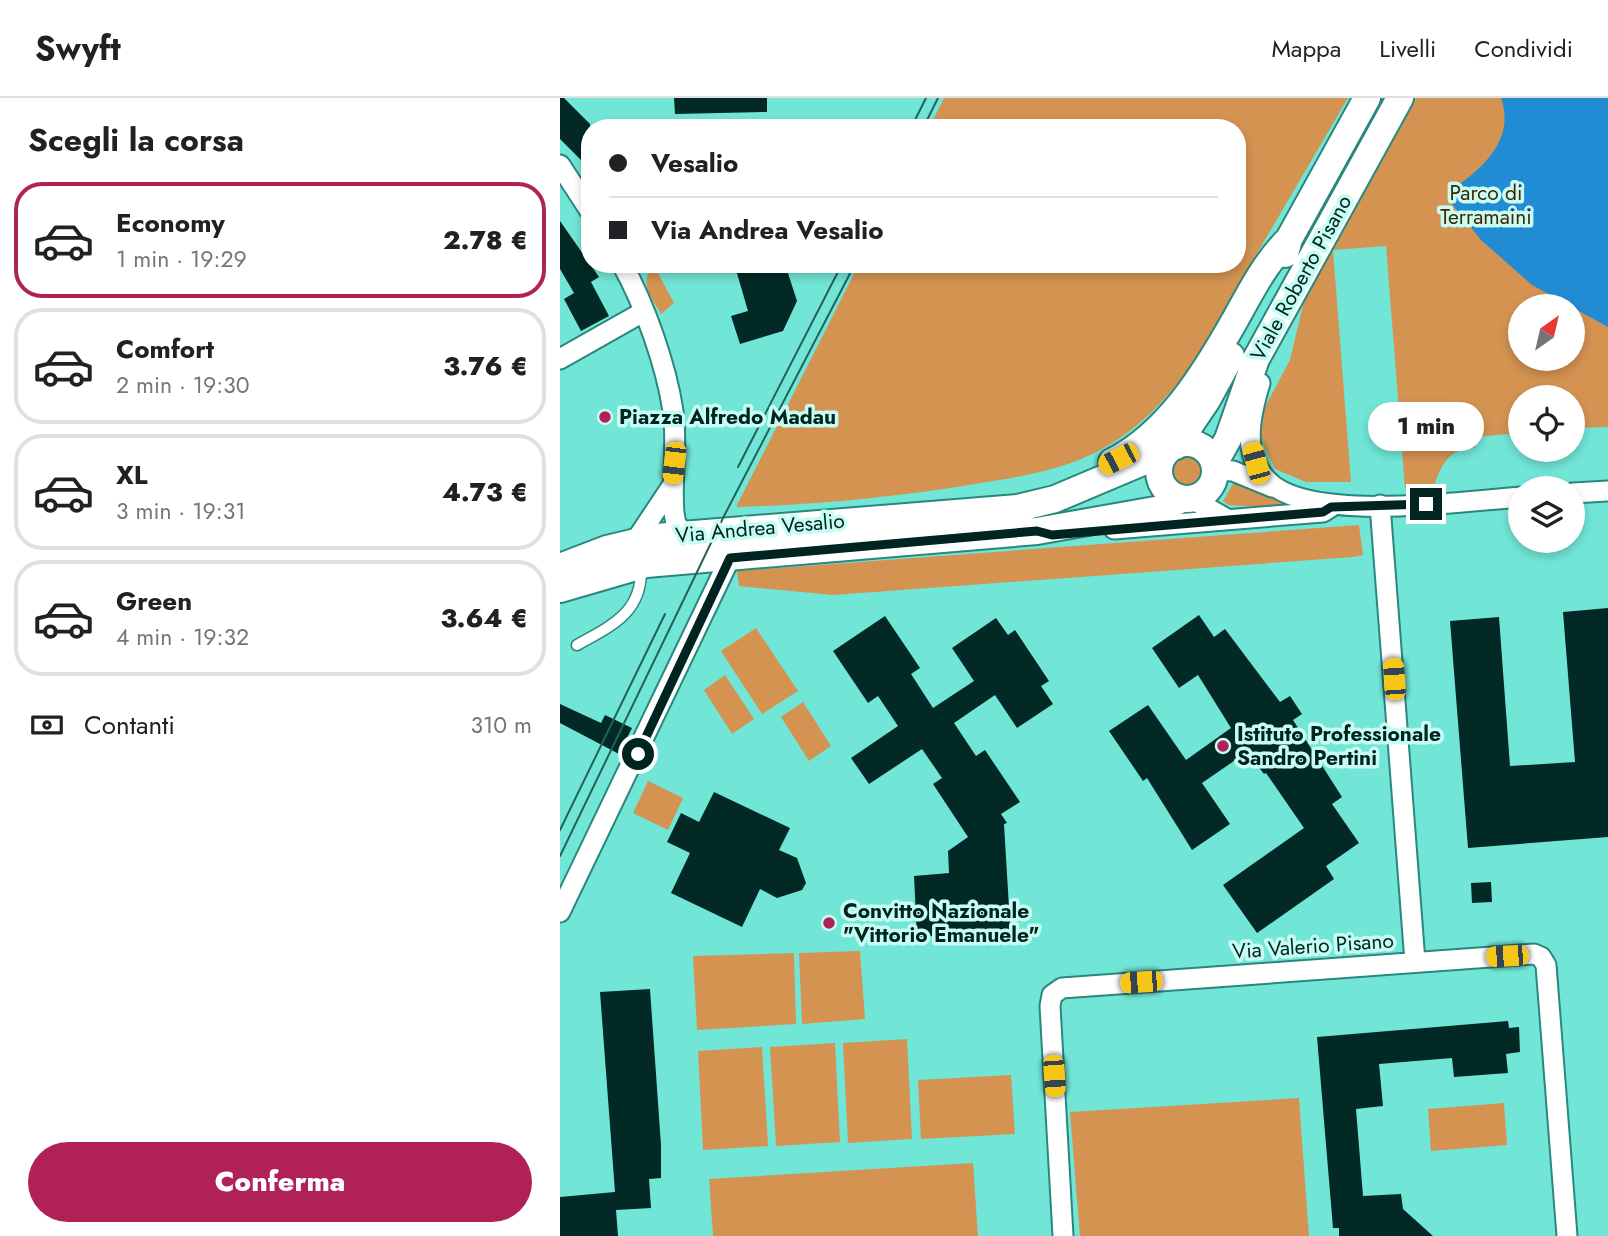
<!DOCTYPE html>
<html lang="it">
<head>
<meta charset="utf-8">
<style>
	:root { --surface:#fff; --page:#f6f6f6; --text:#202124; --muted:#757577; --line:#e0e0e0; --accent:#b02157 }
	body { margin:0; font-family:Jost,sans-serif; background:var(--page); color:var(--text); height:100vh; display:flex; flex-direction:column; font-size:26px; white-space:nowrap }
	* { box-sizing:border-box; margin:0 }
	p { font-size:23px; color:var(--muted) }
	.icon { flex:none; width:38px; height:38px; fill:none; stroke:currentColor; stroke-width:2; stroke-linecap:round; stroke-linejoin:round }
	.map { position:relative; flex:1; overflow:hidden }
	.drawer { display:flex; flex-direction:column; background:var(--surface); width:560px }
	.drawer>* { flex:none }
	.hud { position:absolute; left:21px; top:21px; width:665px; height:154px; border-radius:28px; box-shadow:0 4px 10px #0003; display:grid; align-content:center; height:154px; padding:0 28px; background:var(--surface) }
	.needle { width:46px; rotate:34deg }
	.tools { position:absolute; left:948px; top:196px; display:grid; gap:14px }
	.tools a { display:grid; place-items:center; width:77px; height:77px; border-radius:50%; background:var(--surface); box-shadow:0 4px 10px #0003; font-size:35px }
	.end { position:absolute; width:32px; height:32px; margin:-16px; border:9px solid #002521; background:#fff; box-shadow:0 0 0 4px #fff }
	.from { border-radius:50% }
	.bubble { position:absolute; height:49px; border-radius:24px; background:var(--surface); box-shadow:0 4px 10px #0003; font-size:23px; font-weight:800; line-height:49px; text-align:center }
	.car { position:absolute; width:21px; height:42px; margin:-21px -10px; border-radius:9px; box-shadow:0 0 5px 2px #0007; background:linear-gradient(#f5c518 24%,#345 0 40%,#f5c518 0 76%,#345 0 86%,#f5c518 0) }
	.hud b { display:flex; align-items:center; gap:24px; height:66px; font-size:26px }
	.hud b+b { border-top:2px solid var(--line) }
	.hud i { width:18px; height:18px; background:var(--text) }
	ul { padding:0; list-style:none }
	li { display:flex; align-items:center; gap:21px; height:116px; margin:0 14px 10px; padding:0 14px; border:4px solid var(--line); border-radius:28px }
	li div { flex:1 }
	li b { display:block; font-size:26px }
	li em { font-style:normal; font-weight:800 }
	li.selected { border-color:var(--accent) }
	li>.icon { width:63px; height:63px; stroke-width:1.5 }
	h2 { padding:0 28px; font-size:32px; line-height:84px }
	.pay { display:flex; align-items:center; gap:18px; height:77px; padding:0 28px; font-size:26px }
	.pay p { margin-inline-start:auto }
	.action { display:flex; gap:14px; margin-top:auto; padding:14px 28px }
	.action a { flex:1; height:80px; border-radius:42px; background:var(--accent); color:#fff; font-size:28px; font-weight:800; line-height:80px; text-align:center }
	header { display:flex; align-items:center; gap:42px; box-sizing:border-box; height:98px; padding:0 35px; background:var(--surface); border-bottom:2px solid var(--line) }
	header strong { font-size:33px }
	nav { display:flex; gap:38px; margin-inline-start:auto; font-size:24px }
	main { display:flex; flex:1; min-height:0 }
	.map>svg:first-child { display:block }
</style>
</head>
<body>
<header>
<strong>Swyft</strong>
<nav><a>Mappa</a><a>Livelli</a><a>Condividi</a></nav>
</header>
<main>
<section class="drawer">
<h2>Scegli la corsa</h2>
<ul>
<li class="selected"><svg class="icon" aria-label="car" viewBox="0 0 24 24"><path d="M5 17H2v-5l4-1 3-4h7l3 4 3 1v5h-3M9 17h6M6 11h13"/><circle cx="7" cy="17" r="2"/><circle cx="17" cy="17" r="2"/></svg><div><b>Economy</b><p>1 min · 19:29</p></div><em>2.78 €</em></li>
<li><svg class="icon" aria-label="car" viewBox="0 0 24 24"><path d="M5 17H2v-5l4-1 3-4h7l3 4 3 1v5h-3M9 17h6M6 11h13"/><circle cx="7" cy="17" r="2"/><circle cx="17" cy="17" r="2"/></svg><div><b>Comfort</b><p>2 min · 19:30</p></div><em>3.76 €</em></li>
<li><svg class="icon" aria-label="car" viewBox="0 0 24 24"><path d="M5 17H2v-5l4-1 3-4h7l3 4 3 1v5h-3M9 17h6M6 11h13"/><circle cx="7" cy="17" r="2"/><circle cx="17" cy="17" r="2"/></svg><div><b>XL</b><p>3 min · 19:31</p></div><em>4.73 €</em></li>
<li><svg class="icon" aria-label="car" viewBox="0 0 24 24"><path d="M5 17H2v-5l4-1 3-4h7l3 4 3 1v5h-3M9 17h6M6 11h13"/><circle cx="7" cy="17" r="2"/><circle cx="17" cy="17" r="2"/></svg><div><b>Green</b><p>4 min · 19:32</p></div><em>3.64 €</em></li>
</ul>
<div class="pay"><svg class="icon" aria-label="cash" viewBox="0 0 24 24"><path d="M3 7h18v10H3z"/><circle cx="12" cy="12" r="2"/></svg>Contanti<p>310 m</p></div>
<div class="action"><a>Conferma</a></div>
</section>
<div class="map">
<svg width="1048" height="1138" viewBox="0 0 1048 1138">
	<rect width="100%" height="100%" fill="#71e6d7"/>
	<path fill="#d49351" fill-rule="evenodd" d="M384,0H788L634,263C606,303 574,337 528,358C493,374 453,380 415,386C336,399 256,407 176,409L299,166H677V30H369Z
		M856,0H1048V329L1013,330V299H961V335L914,339L915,350C888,351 882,366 874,388L845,390L826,148L773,152L791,384H746L715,371L700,338L705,309L730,262L747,190L773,152ZM961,208H1013V261H961Z
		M91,172L98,175L114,205L101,216C93,201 79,186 91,172Z
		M600 374a27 27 0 1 1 54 0a27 27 0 1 1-54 0Z
		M674,384L746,412L669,407L663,403Z
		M799,427L803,457L793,459L273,497L179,488L177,473Z
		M196,530L238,593L202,616L161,553Z
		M165,577L194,621L172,636L144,592Z
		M243,604L271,648L249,663L221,619Z
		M88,683L123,700L108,732L73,715Z
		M300,853L305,921L242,926L239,855Z
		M234,855L236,926L137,932L133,858Z
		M347,941L352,1041L288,1045L283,945Z
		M275,945L280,1044L216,1048L210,949Z
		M202,949L208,1048L143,1052L138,953Z
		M451,977L455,1036L361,1041L358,982Z
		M739,1000L749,1138H520L510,1014Z
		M944,1005L947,1047L871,1053L868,1011Z
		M413,1065L418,1138H153L149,1081Z"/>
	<path fill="#218cd4" d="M941,0H1048V229L972,187L921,142L892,106L891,92C922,72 956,41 941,0Z"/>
	<path fill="#022925" d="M0,0H4L30,26V71L0,41Z
		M114,0H207V14L115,16Z
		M0,123L39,179L31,184L49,218L21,233L4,201L14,195L0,171Z
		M196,166H225L237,203L223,233L180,246L171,218L188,213L176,172Z
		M1048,510V739L908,750L890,523L939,519L950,668L1015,664L1003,514Z
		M639,517L654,539L665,531L720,604L730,598L742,616L733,622L782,699L772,706L799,745L766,768L774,781L697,835L663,787L744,730L706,675L704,676L687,654L642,685L670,726L632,752L587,680L583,683L549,633L588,607L626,662L671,630L638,577L619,590L592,550Z
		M325,518L360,570L351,576L373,610L414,583L392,550L436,520L448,537L455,532L489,583L481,588L493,606L457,630L435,597L394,625L416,658L425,652L460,704L441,716L447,725L444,726L451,843L420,844L419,835L357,839L354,778L389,775L388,753L408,739L373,686L382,680L362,651L309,686L291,660L338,628L318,598L308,605L273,553Z
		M0,606L41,625L45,617L72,630L59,656L0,625Z
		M154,694L230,730L219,752L237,760L246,785L242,792L217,800L200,791L182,829L111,795L130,755L107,744L121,715L139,724Z
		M931,784L932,804L912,805L911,785Z
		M90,891L101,1047V1080L89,1081L91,1110L56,1112L58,1138H0V1099L55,1094L40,894Z
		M948,923L949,930L959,929L960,954L946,956L948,975L894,979L892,960L819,966L823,1008L796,1011L803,1098L841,1096L843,1111L873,1138H779V1130H773L757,939Z"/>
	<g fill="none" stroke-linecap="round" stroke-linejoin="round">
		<defs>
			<path id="lane" d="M17,547C51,528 82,515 81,471"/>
			<path id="street" d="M0,67L30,113
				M62,166C85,207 106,267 113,313C118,347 111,381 114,415L116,426L125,436
				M0,261L83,214
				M700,285C691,315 681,354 706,381C745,426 904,403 961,399
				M655,372L673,373L712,389
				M1013,395L1048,393
				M632,401L667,421
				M820,407L855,864
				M554,431L763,414L771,409
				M74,445L112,388
				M0,814L170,460
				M503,1138L490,908L492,897L502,890L974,856L981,859L986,867L1007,1138"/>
			<path id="secondary" d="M725,156L729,141L807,0
				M599 373a28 28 0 1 1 56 0a28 28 0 1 1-56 0Z
				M616,348L647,302L671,258
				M552,364C608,336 645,275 675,222C691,193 705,165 729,141
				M654,366L668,341L696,261L840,0
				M0,469L47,451L97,439L458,410L495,401L585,363L603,359
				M0,491L86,466L477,433L601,411L622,401"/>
		</defs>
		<use href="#lane" stroke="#2a877d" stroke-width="13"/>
		<use href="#street" stroke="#2a877d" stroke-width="23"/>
		<use href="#secondary" stroke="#2a877d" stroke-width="30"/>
		<use href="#lane" stroke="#fff" stroke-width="10"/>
		<use href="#street" stroke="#fff" stroke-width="19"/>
		<use href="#secondary" stroke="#fff" stroke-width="26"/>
		<path stroke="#236159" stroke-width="2" d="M351,30L366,0
			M363,30L378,0
			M178,369L282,166
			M0,732L105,516
			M0,758L164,418L295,166"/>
	</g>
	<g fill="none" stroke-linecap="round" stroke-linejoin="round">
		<path stroke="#002521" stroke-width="9" d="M78,656L170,460L477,433L492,437L763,414L771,409L866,406"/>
	</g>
	<g fill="#b02157" stroke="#c7fcf3" stroke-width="2.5">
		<circle cx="45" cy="319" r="7"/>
		<circle cx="663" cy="648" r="7"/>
		<circle cx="269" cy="825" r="7"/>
	</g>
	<g text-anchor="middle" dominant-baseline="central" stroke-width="7" stroke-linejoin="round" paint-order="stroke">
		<g font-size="21" fill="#452500" stroke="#c7fcf3">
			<text x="926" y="95">Parco di<tspan x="926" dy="24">Terramaini</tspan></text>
		</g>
		<g font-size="21" fill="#002521" stroke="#c7fcf3">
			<text transform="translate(741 180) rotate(-61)">Viale Roberto Pisano</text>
			<text transform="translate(200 430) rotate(-5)">Via Andrea Vesalio</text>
			<text transform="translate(753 848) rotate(-4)">Via Valerio Pisano</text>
		</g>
		<g font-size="21" font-weight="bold" fill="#002521" stroke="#c7fcf3" text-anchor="start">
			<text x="59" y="319">Piazza Alfredo Madau</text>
			<text x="677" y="636">Istituto Professionale<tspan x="677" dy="24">Sandro Pertini</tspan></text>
			<text x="283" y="813">Convitto Nazionale<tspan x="283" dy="24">"Vittorio Emanuele"</tspan></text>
		</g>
	</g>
</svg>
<div class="tools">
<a><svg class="needle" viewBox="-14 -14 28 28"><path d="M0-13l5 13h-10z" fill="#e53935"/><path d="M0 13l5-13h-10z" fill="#757577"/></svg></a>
<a><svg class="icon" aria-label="locate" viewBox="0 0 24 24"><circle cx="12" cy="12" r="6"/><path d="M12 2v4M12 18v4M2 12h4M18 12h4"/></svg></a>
<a><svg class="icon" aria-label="layers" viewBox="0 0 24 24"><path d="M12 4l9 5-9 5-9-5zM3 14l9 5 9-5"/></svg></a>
</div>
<i class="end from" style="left:78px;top:656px"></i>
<i class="end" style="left:866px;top:406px"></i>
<div class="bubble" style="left:808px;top:304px;width:116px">1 min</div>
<i class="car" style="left:558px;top:361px;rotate:243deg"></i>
<i class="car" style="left:114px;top:365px;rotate:187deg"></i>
<i class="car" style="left:696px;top:365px;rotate:345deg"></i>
<i class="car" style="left:834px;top:581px;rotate:356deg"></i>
<i class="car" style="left:947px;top:858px;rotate:267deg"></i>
<i class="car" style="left:581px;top:884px;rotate:266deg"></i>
<i class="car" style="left:494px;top:978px;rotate:176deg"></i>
<div class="hud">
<b><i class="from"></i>Vesalio</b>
<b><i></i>Via Andrea Vesalio</b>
</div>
</div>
</main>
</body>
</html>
